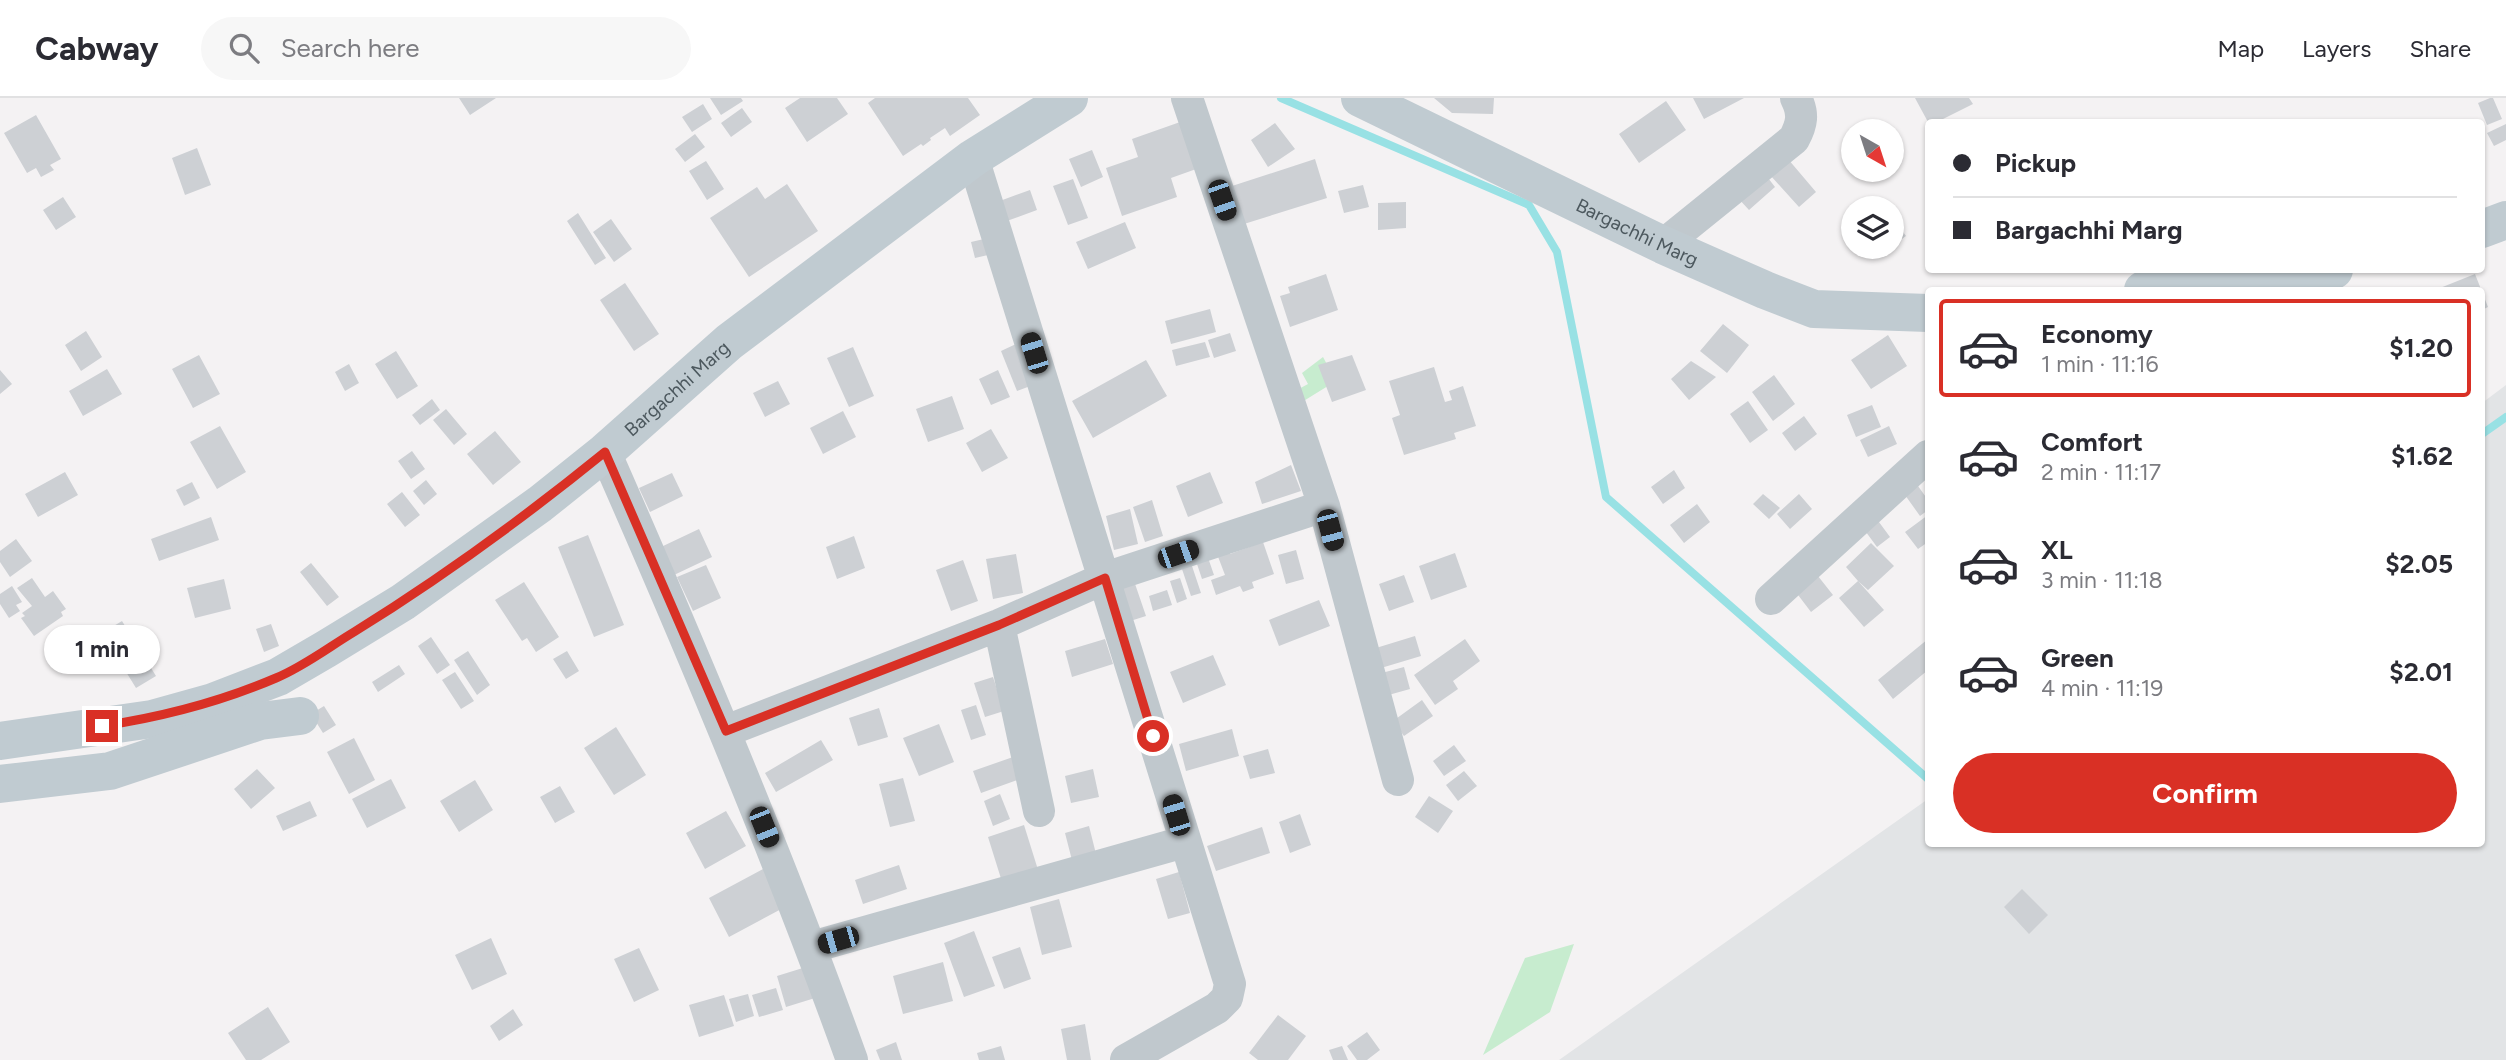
<!DOCTYPE html>
<html lang="en">
<head>
<meta charset="utf-8">
<style>
	:root { --surface:#fff; --page:#f7f7f7; --text:#2b2b33; --muted:#7c7c81; --line:#e1e1e2; --accent:#d93025 }
	body { margin:0; font-family:Figtree,sans-serif; background:var(--page); color:var(--text); height:100vh; display:flex; flex-direction:column; font-size:26px; white-space:nowrap }
	* { box-sizing:border-box; margin:0 }
	p { font-size:23px; color:var(--muted) }
	.icon { flex:none; width:38px; height:38px; fill:none; stroke:currentColor; stroke-width:2; stroke-linecap:round; stroke-linejoin:round }
	.map { position:relative; flex:1; overflow:hidden }
	.panel { position:absolute; left:1925px; top:189px; width:560px; height:560px; display:flex; flex-direction:column; background:var(--surface); border-radius:7px; box-shadow:0 2px 5px #0004 }
	.panel>* { flex:none }
	.banner { position:absolute; left:1925px; top:21px; width:560px; height:154px; border-radius:7px; box-shadow:0 2px 5px #0004; display:grid; align-content:center; height:154px; padding:0 28px; background:var(--surface) }
	.needle { width:46px; rotate:141deg }
	.buttons { position:absolute; left:1841px; top:21px; display:grid; gap:14px }
	.buttons a { display:grid; place-items:center; width:63px; height:63px; border-radius:50%; background:var(--surface); box-shadow:0 2px 5px #0004; font-size:35px }
	.end { position:absolute; width:32px; height:32px; margin:-16px; border:9px solid #d93025; background:#fff; box-shadow:0 0 0 4px #fff }
	.from { border-radius:50% }
	.bubble { position:absolute; height:49px; border-radius:24px; background:var(--surface); box-shadow:0 2px 5px #0004; font-size:23px; font-weight:700; line-height:49px; text-align:center }
	.car { position:absolute; width:21px; height:42px; margin:-21px -10px; border-radius:9px; box-shadow:0 0 5px 2px #0007; background:linear-gradient(#222 24%,#8ab4d8 0 40%,#222 0 76%,#8ab4d8 0 86%,#222 0) }
	.banner b { display:flex; align-items:center; gap:24px; height:66px; font-size:26px }
	.banner b+b { border-top:2px solid var(--line) }
	.banner i { width:18px; height:18px; background:var(--text) }
	ul { padding:12px 0 0; list-style:none }
	li { display:flex; align-items:center; gap:21px; height:98px; margin:0 14px 10px; padding:0 14px; border:4px solid transparent; border-radius:7px }
	li div { flex:1 }
	li b { display:block; font-size:26px }
	li em { font-style:normal; font-weight:700 }
	li.selected { border-color:var(--accent) }
	li>.icon { width:63px; height:63px; stroke-width:1.5 }
	.button { display:flex; gap:14px; margin-top:auto; padding:14px 28px }
	.button a { flex:1; height:80px; border-radius:42px; background:var(--accent); color:#fff; font-size:28px; font-weight:700; line-height:80px; text-align:center }
	header { display:flex; align-items:center; gap:42px; box-sizing:border-box; height:98px; padding:0 35px; background:var(--surface); border-bottom:2px solid var(--line) }
	header strong { font-size:33px }
	nav { display:flex; gap:38px; margin-inline-start:auto; font-size:24px }
	.search { width:490px; height:63px; background:var(--page); display:flex; align-items:center; gap:18px; box-sizing:border-box; padding:0 24px; border-radius:38px; color:var(--muted); font-size:26px }
	.map>svg:first-child { display:block }
</style>
</head>
<body>
<header>
<strong>Cabway</strong>
<div class="search"><svg class="icon" aria-label="search" viewBox="0 0 24 24"><circle cx="10" cy="10" r="6"/><path d="M15 15l6 6"/></svg>Search here</div>
<nav><a>Map</a><a>Layers</a><a>Share</a></nav>
</header>
<div class="map">
<svg width="2506" height="962" viewBox="0 0 2506 962">
	<rect width="100%" height="100%" fill="#f4f2f3"/>
	<path fill="#e2e4e6" d="M2506,287V962H1559L1928,701V746H2482V305Z"/>
	<path fill="#c7eccf" d="M1323,259L1336,283L1302,304L1295,293L1308,286L1302,275Z
		M1574,846L1550,914L1483,957L1525,860Z"/>
	<g fill="none" stroke-linecap="round" stroke-linejoin="round">
		<path stroke="#98e1e4" stroke-width="8" d="M1281,0L1529,107L1557,154L1606,399L1928,681
			M2482,336L2506,319"/>
	</g>
	<path fill="#cdd0d4" d="M459,0H496L470,17Z
		M710,0H741L743,3L721,17Z
		M800,0H837L848,16L807,44L785,10Z
		M875,0H968L980,17L950,38L945,30L930,40L931,42L923,48L921,46L903,58L868,5Z
		M1434,0H1494L1493,16L1452,15Z
		M1693,0H1744L1704,21Z
		M1915,0H1969L1973,6L1937,24H1928Z
		M2490,0H2493L2502,21L2487,27L2478,5Z
		M1666,3L1686,32L1639,65L1619,36Z
		M703,6L712,21L692,34L682,19Z
		M742,10L752,24L731,39L721,25Z
		M36,17L61,61L50,67L54,72L41,79L36,70L27,75L4,35Z
		M1183,23L1199,70L1171,80L1177,99L1122,118L1106,70L1138,59L1132,41Z
		M1275,25L1295,51L1268,69L1251,42Z
		M2506,26V42L2494,48L2487,35Z
		M695,36L705,49L685,64L675,51Z
		M197,50L211,87L185,97L172,60Z
		M1092,52L1103,79L1081,89L1069,61Z
		M1315,61L1327,100L1244,126L1232,88Z
		M1788,61L1816,94L1799,109L1770,77Z
		M706,63L724,91L707,102L689,73Z
		M1765,76L1775,89L1749,112L1738,100Z
		M1073,81L1088,120L1068,127L1053,88Z
		M787,86L818,133L749,179L710,120L757,89L765,101Z
		M1363,87L1369,109L1344,115L1338,93Z
		M1030,92L1037,112L1004,124L997,104Z
		M63,99L76,119L56,132L43,112Z
		M1406,104V130L1378,132V105Z
		M578,115L606,160L595,167L567,123Z
		M611,121L632,151L614,164L593,134Z
		M1125,124L1136,150L1088,171L1076,144Z
		M1898,127L1906,138L1892,148V131Z
		M984,141L988,157L975,160L971,144Z
		M1326,176L1338,212L1290,229L1280,198L1290,195L1288,189Z
		M2475,176L2488,209L2482,212V192H2435Z
		M625,185L659,236L634,253L600,202Z
		M1210,211L1216,234L1171,246L1165,223Z
		M1723,226L1749,247L1727,275L1700,253Z
		M86,233L102,259L81,273L65,247Z
		M1230,235L1236,253L1214,260L1208,242Z
		M1888,237L1907,268L1871,291L1851,262Z
		M1205,244L1210,259L1176,268L1172,252Z
		M1016,246L1033,287L1017,293L1001,253Z
		M853,249L874,298L849,309L827,260Z
		M396,253L418,288L397,301L375,266Z
		M199,257L220,296L193,310L172,271Z
		M1352,257L1366,292L1332,304L1318,267Z
		M1146,262L1167,298L1093,340L1072,303Z
		M1691,263L1716,279L1689,302L1671,281Z
		M349,266L359,285L345,293L335,274Z
		M1434,269L1445,304L1452,302L1449,293L1463,288L1476,328L1454,335L1456,341L1404,357L1392,320L1400,317L1389,283Z
		M107,271L122,296L83,318L69,293Z
		M0,272L12,286L0,296Z
		M998,272L1010,299L991,307L979,281Z
		M1774,277L1795,306L1773,323L1752,294Z
		M778,283L790,306L765,319L753,295Z
		M952,298L964,331L928,344L916,311Z
		M432,301L440,312L420,327L412,317Z
		M1748,303L1768,332L1750,345L1730,316Z
		M1872,307L1881,329L1856,339L1847,317Z
		M446,311L467,336L454,347L433,322Z
		M843,313L856,339L823,356L810,330Z
		M1804,318L1817,336L1795,353L1782,335Z
		M220,328L246,374L217,391L190,344Z
		M1889,328L1897,346L1868,359L1860,342Z
		M991,331L1008,360L982,374L966,345Z
		M495,333L521,364L493,387L467,356Z
		M412,353L425,371L411,381L398,363Z
		M1291,367L1301,393L1262,406L1255,384Z
		M1674,372L1685,390L1663,406L1651,389Z
		M65,374L78,397L38,419L25,396Z
		M1210,374L1223,405L1188,419L1176,388Z
		M672,375L683,398L650,414L639,390Z
		M426,382L437,396L424,407L413,393Z
		M192,384L200,400L184,408L176,392Z
		M1918,388L1928,402V412L1920,418L1905,397Z
		M402,394L420,417L405,429L387,406Z
		M1763,396L1780,410L1769,421L1753,406Z
		M1799,396L1812,411L1790,431L1777,416Z
		M1152,402L1163,438L1145,444L1133,409Z
		M1697,406L1710,424L1684,445L1670,427Z
		M1130,411L1138,446L1114,452L1106,418Z
		M1928,417V444L1918,451L1905,434Z
		M211,419L219,442L159,463L151,441Z
		M1876,420L1890,439L1877,449L1863,430Z
		M699,431L712,459L674,477L661,449Z
		M588,437L624,527L594,539L558,449Z
		M854,438L865,470L837,481L826,449Z
		M16,441L32,463L10,479L0,464V453Z
		M1263,444L1274,476L1252,484L1254,490L1243,494L1240,488L1216,497L1211,482L1225,477L1217,456L1229,452L1230,456Z
		M1871,445L1894,468L1868,492L1858,483L1884,512L1864,529L1839,500L1858,483L1846,469Z
		M1205,451L1214,477L1202,481L1193,454Z
		M1296,452L1304,481L1286,486L1278,457Z
		M1455,455L1467,489L1431,502L1419,468Z
		M1016,456L1023,495L993,501L986,461Z
		M963,462L978,503L951,513L936,472Z
		M311,465L339,499L327,508L300,474Z
		M1191,465L1201,495L1191,498L1181,468Z
		M706,467L721,500L693,513L677,479Z
		M1814,473L1833,497L1811,514L1792,489Z
		M1404,477L1414,504L1389,513L1379,486Z
		M32,480L45,499L53,493L66,511L61,514L63,518L34,538L21,520L25,518L22,515L32,508L17,490Z
		M1133,480L1146,518L1127,524L1115,486Z
		M1180,480L1187,501L1177,505L1170,483Z
		M224,481L231,511L195,520L187,490Z
		M524,484L559,539L536,554L527,540L522,543L495,502Z
		M12,488L22,504L16,507L20,513L9,520L0,506V496Z
		M1167,492L1172,507L1153,513L1149,498Z
		M1319,502L1330,528L1279,548L1269,522Z
		M122,523L156,578L136,590L102,535Z
		M271,526L279,548L264,554L256,531Z
		M1415,538L1421,558L1381,570L1376,550Z
		M431,539L450,567L437,576L418,548Z
		M1105,541L1113,566L1072,579L1065,553Z
		M1465,541L1480,563L1453,583L1458,591L1435,607L1414,577Z
		M1928,541V572L1893,601L1878,582Z
		M468,553L490,587L477,597L454,562Z
		M567,553L579,573L566,581L553,561Z
		M1213,557L1226,587L1183,605L1170,574Z
		M399,567L405,576L378,594L372,584Z
		M1404,569L1410,591L1385,598L1378,576Z
		M455,574L474,603L461,611L442,582Z
		M993,579L1004,613L985,619L974,585Z
		M1422,602L1433,618L1404,638L1393,623Z
		M976,607L986,637L971,642L961,612Z
		M324,608L336,627L323,635L311,616Z
		M879,610L888,639L858,648L849,620Z
		M939,626L954,664L919,678L903,640Z
		M616,629L646,677L614,697L584,650Z
		M1232,631L1239,658L1186,673L1179,646Z
		M354,640L375,682L349,696L327,654Z
		M821,642L833,662L776,694L765,675Z
		M1454,647L1466,663L1444,678L1433,663Z
		M1268,651L1275,675L1250,681L1243,658Z
		M1013,659L1020,681L981,695L973,673Z
		M257,671L275,690L251,711L234,691Z
		M1093,671L1099,699L1071,705L1065,678Z
		M1464,673L1477,688L1458,703L1446,687Z
		M903,680L915,723L890,729L879,686Z
		M391,681L406,710L367,730L352,701Z
		M475,682L493,712L459,734L440,703Z
		M560,688L575,714L555,725L540,699Z
		M1000,696L1010,721L993,728L984,703Z
		M1429,698L1453,713L1438,735L1415,719Z
		M310,703L317,718L283,733L276,718Z
		M726,713L746,748L705,771L686,735Z
		M1300,716L1311,747L1290,755L1279,724Z
		M1024,727L1039,775L1003,787L988,739Z
		M1089,728L1098,764L1074,770L1065,735Z
		M1262,729L1270,755L1216,773L1207,748Z
		M899,767L907,791L863,806L855,782Z
		M765,770L785,809L729,839L709,800Z
		M1179,774L1190,815L1168,821L1156,781Z
		M2022,791L2048,817L2029,836L2004,809Z
		M1059,801L1072,849L1042,857L1030,809Z
		M974,833L995,888L964,899L944,845Z
		M491,840L507,876L472,892L455,857Z
		M1020,849L1031,881L1004,891L992,859Z
		M639,850L659,892L634,904L614,861Z
		M943,864L953,903L903,916L893,878Z
		M806,869L815,900L786,909L777,878Z
		M776,890L783,912L759,919L752,897Z
		M748,896L754,918L736,924L729,901Z
		M724,897L734,928L699,939L689,907Z
		M268,909L290,944L261,962H246L228,935Z
		M513,911L523,927L499,943L490,928Z
		M1278,917L1306,938L1288,962H1258L1249,955Z
		M1085,926L1091,962H1067L1061,931Z
		M1367,934L1380,952L1367,962H1357L1347,948Z
		M896,944L902,962H880L876,952Z
		M1001,948L1005,962H979L977,955Z
		M1342,948L1348,962H1333L1329,952Z"/>
	<g fill="none" stroke-linecap="round" stroke-linejoin="round">
		<path stroke="#c0c8cd" stroke-width="32" d="M1187,0L1324,408L1398,682
			M973,60L1230,886L1227,900L1217,910L1126,962
			M1663,147L1794,41C1802,26 1804,16 1796,0
			M605,354C693,554 778,756 852,962
			M1771,501L1928,358
			M999,527L1039,713
			M726,633L999,527L1105,480L1324,408
			M812,849L1184,744"/>
		<g stroke="#c0cbd1" stroke-width="38">
			<path id="s1" d="M1360,0L1663,147L1765,192L1814,211L1928,215"/>
			<path d="M2482,131L2506,122"/>
			<path d="M2143,192L2314,177L2334,172"/>
			<path id="s2" d="M0,643L152,621L213,604L278,579L326,551L403,504L540,406L605,354L729,244L973,60L1069,0"/>
			<path d="M0,686L110,673L260,623L300,618"/>
		</g>
	</g>
	<g fill="none" stroke-linecap="round" stroke-linejoin="round">
		<path stroke="#d93025" stroke-width="9" d="M102,628C162,619 220,604 276,580C303,569 329,549 354,534C441,480 525,419 605,354L726,633L999,527L1105,480L1153,638"/>
	</g>
	<g text-anchor="middle" dominant-baseline="central" stroke-width="5" stroke-linejoin="round" paint-order="stroke">
		<g font-size="19" fill="#4c585e" stroke="#fff">
			<text stroke="none"><textPath href="#s1" startOffset="308">Bargachhi Marg</textPath></text>
			<text stroke="none"><textPath href="#s2" startOffset="780">Bargachhi Marg</textPath></text>
		</g>
	</g>
</svg>
<div class="buttons">
<a><svg class="needle" viewBox="-14 -14 28 28"><path d="M0-13l5 13h-10z" fill="#e53935"/><path d="M0 13l5-13h-10z" fill="#7c7c81"/></svg></a>
<a><svg class="icon" aria-label="layers" viewBox="0 0 24 24"><path d="M12 4l9 5-9 5-9-5zM3 14l9 5 9-5"/></svg></a>
</div>
<i class="end from" style="left:1153px;top:638px"></i>
<i class="end" style="left:102px;top:628px"></i>
<div class="bubble" style="left:44px;top:527px;width:116px">1 min</div>
<i class="car" style="left:1222px;top:102px;rotate:161deg"></i>
<i class="car" style="left:1034px;top:255px;rotate:343deg"></i>
<i class="car" style="left:1330px;top:432px;rotate:165deg"></i>
<i class="car" style="left:1178px;top:456px;rotate:71deg"></i>
<i class="car" style="left:1176px;top:717px;rotate:343deg"></i>
<i class="car" style="left:764px;top:729px;rotate:158deg"></i>
<i class="car" style="left:838px;top:842px;rotate:254deg"></i>
<div class="banner">
<b><i class="from"></i>Pickup</b>
<b><i></i>Bargachhi Marg</b>
</div>
<section class="panel">
<ul>
<li class="selected"><svg class="icon" aria-label="car" viewBox="0 0 24 24"><path d="M5 17H2v-5l4-1 3-4h7l3 4 3 1v5h-3M9 17h6M6 11h13"/><circle cx="7" cy="17" r="2"/><circle cx="17" cy="17" r="2"/></svg><div><b>Economy</b><p>1 min · 11:16</p></div><em>$1.20</em></li>
<li><svg class="icon" aria-label="car" viewBox="0 0 24 24"><path d="M5 17H2v-5l4-1 3-4h7l3 4 3 1v5h-3M9 17h6M6 11h13"/><circle cx="7" cy="17" r="2"/><circle cx="17" cy="17" r="2"/></svg><div><b>Comfort</b><p>2 min · 11:17</p></div><em>$1.62</em></li>
<li><svg class="icon" aria-label="car" viewBox="0 0 24 24"><path d="M5 17H2v-5l4-1 3-4h7l3 4 3 1v5h-3M9 17h6M6 11h13"/><circle cx="7" cy="17" r="2"/><circle cx="17" cy="17" r="2"/></svg><div><b>XL</b><p>3 min · 11:18</p></div><em>$2.05</em></li>
<li><svg class="icon" aria-label="car" viewBox="0 0 24 24"><path d="M5 17H2v-5l4-1 3-4h7l3 4 3 1v5h-3M9 17h6M6 11h13"/><circle cx="7" cy="17" r="2"/><circle cx="17" cy="17" r="2"/></svg><div><b>Green</b><p>4 min · 11:19</p></div><em>$2.01</em></li>
</ul>
<div class="button"><a>Confirm</a></div>
</section>
</div>
</body>
</html>
